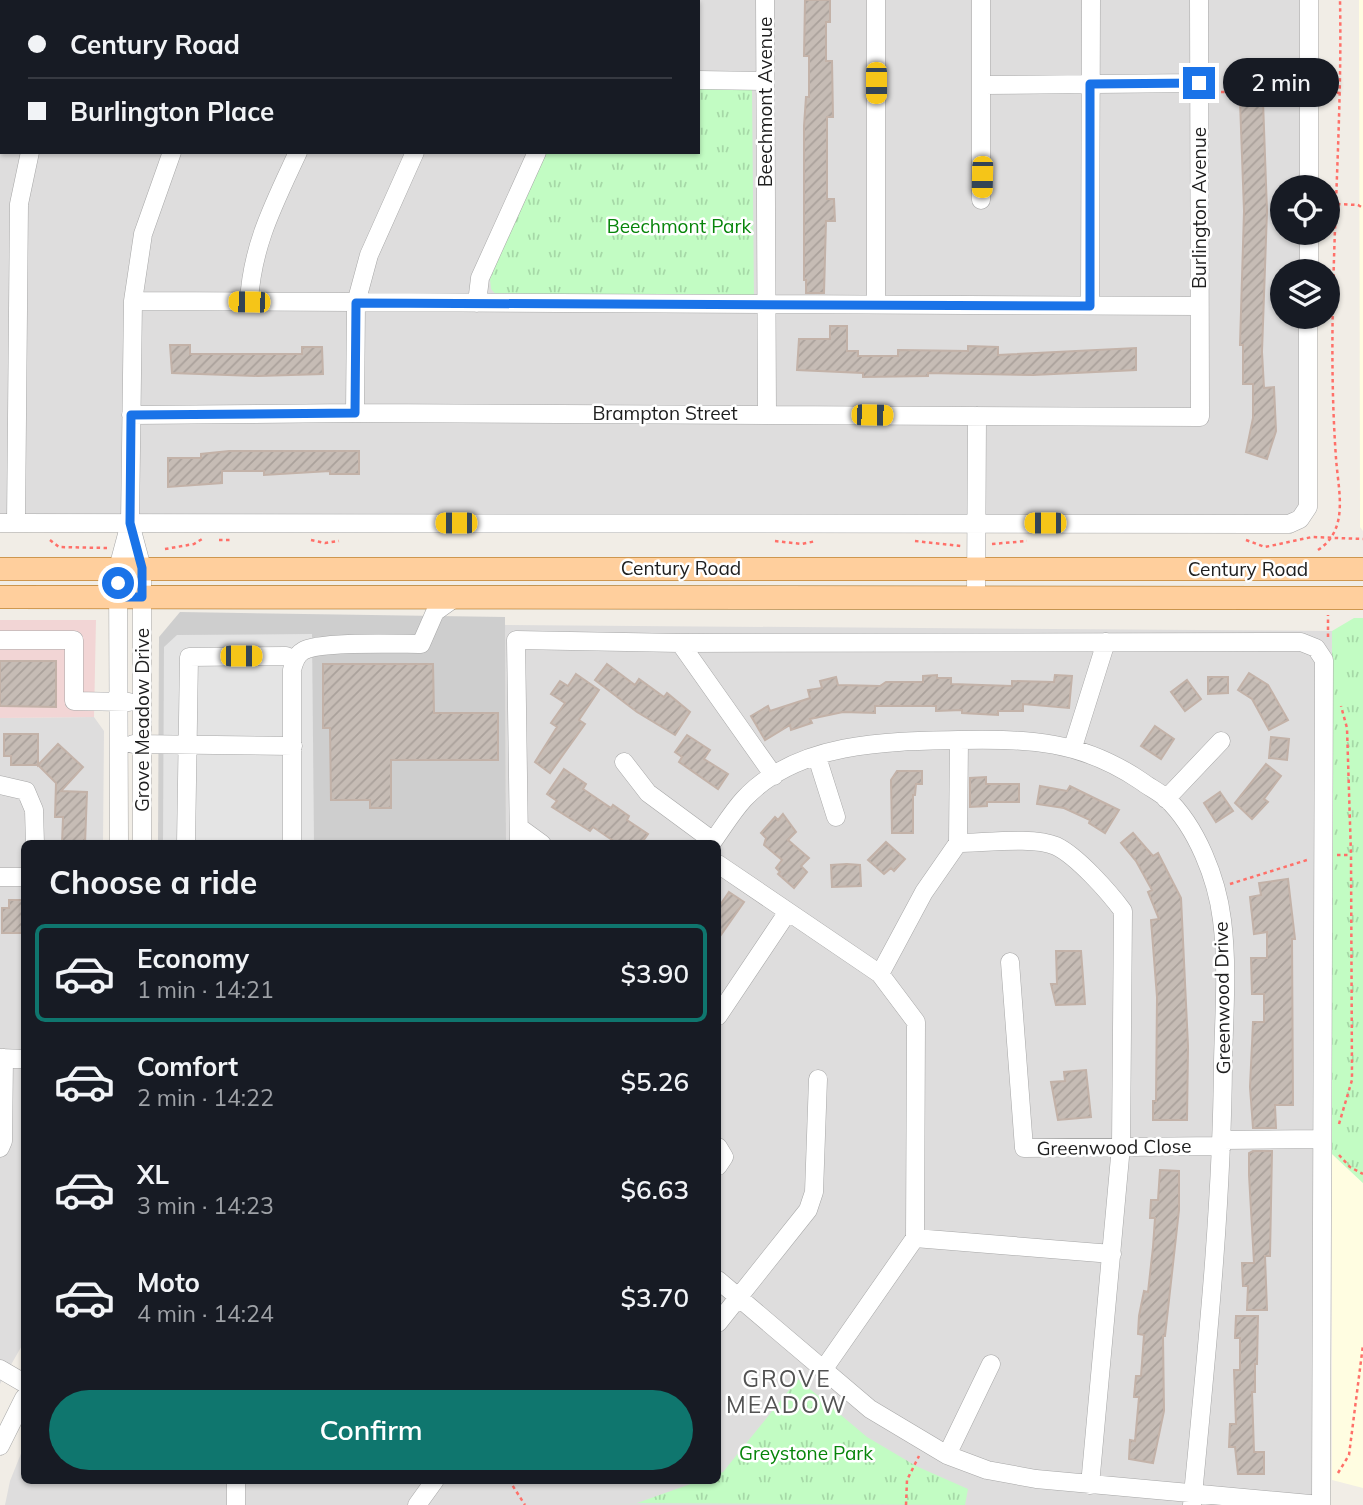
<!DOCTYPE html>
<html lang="en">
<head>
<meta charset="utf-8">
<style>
	:root { --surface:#171b24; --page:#242831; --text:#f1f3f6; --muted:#9ea1a6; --line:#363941; --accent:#0f766e }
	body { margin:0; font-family:Mulish,sans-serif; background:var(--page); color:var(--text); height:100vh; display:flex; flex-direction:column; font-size:26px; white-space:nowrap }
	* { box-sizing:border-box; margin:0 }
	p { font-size:23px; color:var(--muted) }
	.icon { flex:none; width:38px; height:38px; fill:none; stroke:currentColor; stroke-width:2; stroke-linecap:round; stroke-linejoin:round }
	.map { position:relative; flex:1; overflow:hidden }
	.panel { position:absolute; left:21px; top:840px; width:700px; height:644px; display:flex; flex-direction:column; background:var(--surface); border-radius:10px; box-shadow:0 2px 5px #0004 }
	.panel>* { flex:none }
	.hud { position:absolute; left:0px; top:0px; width:700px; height:154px; box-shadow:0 2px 5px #0004; display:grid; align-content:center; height:154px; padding:0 28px; background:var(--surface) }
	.tools { position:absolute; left:1270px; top:175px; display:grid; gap:14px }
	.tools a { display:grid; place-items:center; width:70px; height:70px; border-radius:50%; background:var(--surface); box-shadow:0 2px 5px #0004; font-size:35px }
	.end { position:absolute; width:32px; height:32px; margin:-16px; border:9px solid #1a73e8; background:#fff; box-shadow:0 0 0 4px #fff }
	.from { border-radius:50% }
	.bubble { position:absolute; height:49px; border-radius:24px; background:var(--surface); box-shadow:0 2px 5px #0004; font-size:23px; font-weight:600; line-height:49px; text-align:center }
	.car { position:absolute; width:21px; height:42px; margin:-21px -10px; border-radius:9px; box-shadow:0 0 5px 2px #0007; background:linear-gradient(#f5c518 24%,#345 0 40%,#f5c518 0 76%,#345 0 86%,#f5c518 0) }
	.hud b { display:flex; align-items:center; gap:24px; height:66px; font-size:26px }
	.hud b+b { border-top:2px solid var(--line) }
	.hud i { width:18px; height:18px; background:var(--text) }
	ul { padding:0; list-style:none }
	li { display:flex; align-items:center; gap:21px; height:98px; margin:0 14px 10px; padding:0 14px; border:4px solid transparent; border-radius:10px }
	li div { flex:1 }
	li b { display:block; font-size:26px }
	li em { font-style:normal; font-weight:600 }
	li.selected { border-color:var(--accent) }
	li>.icon { width:63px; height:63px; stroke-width:1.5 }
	h2 { padding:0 28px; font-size:32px; line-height:84px }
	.cta { display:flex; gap:14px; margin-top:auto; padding:14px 28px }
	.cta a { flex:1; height:80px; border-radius:42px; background:var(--accent); color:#fff; font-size:28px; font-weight:600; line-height:80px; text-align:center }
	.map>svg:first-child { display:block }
</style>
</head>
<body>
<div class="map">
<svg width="1363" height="1505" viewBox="0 0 1363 1505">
	<defs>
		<pattern id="park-tufts" width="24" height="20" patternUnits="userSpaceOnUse" patternTransform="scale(1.75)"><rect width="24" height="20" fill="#c2fcc3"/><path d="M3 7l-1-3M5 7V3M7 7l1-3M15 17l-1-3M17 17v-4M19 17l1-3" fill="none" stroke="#a6d8a7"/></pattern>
		<pattern id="building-hatch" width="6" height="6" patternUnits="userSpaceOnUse" patternTransform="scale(1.75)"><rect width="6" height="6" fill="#c6bcb5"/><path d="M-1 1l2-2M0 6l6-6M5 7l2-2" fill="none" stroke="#aaa19b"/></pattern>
	</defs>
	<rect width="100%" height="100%" fill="#f1ede6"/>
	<path fill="#dedddd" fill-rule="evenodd" d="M0,0H1303V187H1283V233H1303V271H1283V317H1303L1302,498L1295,511L1285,517L0,528ZM2,2H698V152H2Z
		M505,625L1332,631L1329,1505H5L10,1481L24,1446V1480H718V844L506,843Z
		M94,717L104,731L103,843L24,844V1342L0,1384V718Z"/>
	<path fill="#f2d5d5" d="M0,620H96L94,717L0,718Z"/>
	<path fill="#fffde1" d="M1359,0H1363V531L1360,527Z
		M1332,1154L1363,1183V1488L1332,1480Z"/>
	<path fill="#cecece" d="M180,612L505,617L506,843L158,844L159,637Z"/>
	<path fill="url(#park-tufts)" d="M698,88H752L754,300L498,297L491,289L490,279L543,152H698Z
		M1354,618H1363V1183L1332,1154V631Z
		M798,1379L867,1437L916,1466L968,1489L965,1505L637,1503L699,1481L718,1480V1474L723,1472Z"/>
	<path fill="#e4e4e4" d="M312,634L314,843L163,844L164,647L177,635Z"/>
	<path fill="url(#building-hatch)" stroke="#c3b2a8" stroke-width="2" d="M805,0H830V22H826V61H832L833,117H827V199H834L835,221H826L824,293H806V280H804V126L806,97H809V56H804Z
		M1240,101H1263L1267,211L1262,352L1264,388L1274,387L1276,431L1267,459L1246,452L1253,418V384H1243V345H1240L1244,211Z
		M830,326H847V351H858V356H898V350L968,351V346L998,347V355L1136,348V370L1033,375L928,373V376L863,377V373L797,370L799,339H830Z
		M170,345H190V354H302V347H322L323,374L258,376L172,373Z
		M229,451H359V474H330V471L264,475V471H222V483L168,487V458H201V454Z
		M0,661H56V707L0,706Z
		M323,664H433L434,713H498V760H391V808H370V800H331L330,728H323Z
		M607,664L635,685L639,679L664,697L667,693L690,712L675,735L637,712L595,680Z
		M1249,673L1268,685L1288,720L1269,730L1252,699L1238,690Z
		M576,674L599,690L579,720L585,724L550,773L535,762L557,727L551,723L565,703L551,694L560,681L568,686Z
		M937,675V678H951V684L1012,686V681L1054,682L1055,675L1072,676L1069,708L1023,704V711H998V715L962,713V710L936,711V706H875V713L843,712L810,719L812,723L791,730L790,725L765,740L751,716L768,706L770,711L810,698L808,690L822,688L820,681L836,677L838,685L880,686L886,682H923V676Z
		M1208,677H1228V693L1208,694Z
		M1187,680L1201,699L1185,711L1171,692Z
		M1155,726L1174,739L1161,759L1141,746Z
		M4,734H38V765L58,744L83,767L61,791L87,792L85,844H62L63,817H55L56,783L38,765H11V756H4Z
		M687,735L710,750L704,759L728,774L718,789L679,762L682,757L675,752Z
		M1271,737L1289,739L1287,760L1269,758Z
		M1266,764L1281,776L1264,799L1268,802L1252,819L1235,803Z
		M564,769L586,784L583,789L611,808L613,805L629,816L627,820L648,834L641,844H618L593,827L590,831L552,807L557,801L547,794Z
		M897,771H922V784H916L915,795H913V833H892L891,780Z
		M986,777V784H1019V802H987V806L970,807V778Z
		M1040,786L1067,791L1070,786L1119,810L1105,833L1089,823L1090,820L1064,808L1037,804Z
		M1220,792L1233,811L1216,822L1204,803Z
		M783,814L796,832L788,840L809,858L801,866L807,872L794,888L778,874L780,872L776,868L782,860L764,845L766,838L761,833L775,817L778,820Z
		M1133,833L1153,856L1158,853L1181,898L1188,1046L1187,1120H1153V1101H1156L1157,997L1151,920L1159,919L1148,892L1152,890L1136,861L1121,843Z
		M886,842L905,859L894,871L891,868L884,874L868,860Z
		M847,864L860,865L861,886L832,887L831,865Z
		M1288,879L1295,939H1292L1293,1105H1275L1276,1128H1253L1250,1087L1253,1022H1264V994H1252L1251,958H1267V932L1254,934L1250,897L1261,895L1259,883Z
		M729,892L744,902L718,939V908Z
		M9,900H24V933H2V908H9Z
		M1056,951H1081L1085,1004L1056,1005L1051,984H1057Z
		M1086,1070L1091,1117L1058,1120L1051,1082L1065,1081L1064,1072Z
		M1253,1151H1272L1270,1256H1265L1267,1310H1247L1248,1286H1243L1242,1263H1254L1249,1175V1153Z
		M1160,1170L1179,1171V1210L1165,1336H1163L1164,1411L1153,1463L1129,1459L1130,1440L1135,1441L1139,1397H1134L1136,1376H1141L1144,1335L1138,1334L1139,1316L1144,1291L1148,1292L1153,1247L1155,1218H1150L1151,1200H1158Z
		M1236,1316H1258L1257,1364H1255V1392H1252L1254,1452H1264V1474H1238L1235,1447H1229L1230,1424H1236L1234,1370H1240V1338H1235Z"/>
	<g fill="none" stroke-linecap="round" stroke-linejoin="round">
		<defs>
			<path id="minor" d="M765,0L767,414
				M876,0V303
				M239,2L240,0
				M366,2L367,0
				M492,2L493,0
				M0,21H2
				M698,80L765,81
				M983,85L1199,83
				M1309,187V0
				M981,200V0
				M1309,271V233
				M133,301L1199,306
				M249,302C252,245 274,204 298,152
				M477,303L480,278L537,152
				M1090,306L1091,0
				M355,413L356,303L369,255L415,152
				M131,415L355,413L1200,417L1199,0
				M0,523L1289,524L1300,519L1308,507V317
				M16,523L19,204L30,152
				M976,597L977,416
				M0,640H74V701L129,702
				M680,643L774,776
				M133,744L293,746
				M1073,747L1106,642
				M817,757L836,817
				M624,762L648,793L713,841
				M0,785L26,791L34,810L35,844
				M1166,799L1221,741
				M520,828L542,844
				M958,843L959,740
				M119,844L118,568L130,523
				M142,844V568L130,523L133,301L143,234L172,152
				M186,844L189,657L286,656L295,660
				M292,844V670C294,662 296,655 303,651C318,641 399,644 421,644L435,612L456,597
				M519,844L516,640L680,643L1301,642L1316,648L1324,660L1321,1505
				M711,844C722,829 732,812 744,799C797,742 887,741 959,740C1029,739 1081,740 1141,781C1149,787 1159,792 1166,798C1197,827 1217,879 1222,920C1228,967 1224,1015 1223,1062C1222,1210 1206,1358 1192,1505
				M718,864L880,974L916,1022L915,1238L823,1370
				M0,877H24
				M1010,962L1024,1148L1222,1146
				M880,974L924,892L958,843C983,843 1034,836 1056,846C1077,856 1109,892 1123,911L1121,1146L1090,1485
				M718,1016L787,913
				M0,1058L24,1059
				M1222,1140L1322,1139
				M718,1147L724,1157L718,1166
				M0,1148L3,1141L4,1058
				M915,1238L1112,1254
				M718,1280L870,1409L947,1455L987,1470L1036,1479L1321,1505
				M718,1323L808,1210L814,1192L818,1079
				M0,1369L24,1383
				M0,1446L24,1398
				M947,1455L991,1364
				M236,1505V1480
				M417,1505L435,1480"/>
			<path id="major" d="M0,569H1363
				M0,597L1363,598"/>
		</defs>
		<use href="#minor" stroke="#a7a7a7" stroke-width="19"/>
		<use href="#major" stroke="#9c5f00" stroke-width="24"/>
		<path stroke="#ff7069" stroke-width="2.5" stroke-dasharray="3.5 3.5" stroke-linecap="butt" d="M1214,92H1292
			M1323,92L1341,93
			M1337,204L1358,205L1363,208
			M50,540L59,547L107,548
			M219,540H232
			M311,540L325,543L339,541
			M1246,540L1265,547L1312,537L1363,539
			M775,541L802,544L816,541
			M915,541L961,546
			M992,544L1027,541
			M165,549L194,544L202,539
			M1318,550C1350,529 1338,490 1336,458C1325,306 1343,152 1340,0
			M1328,637V615
			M1337,855H1351
			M1230,884L1307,860
			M1339,1124L1352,1080L1351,855L1347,728L1341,706
			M1339,1155L1350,1167L1363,1174
			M1338,1473L1349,1455L1363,1345
			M509,1480L525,1505
			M906,1505L907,1480L919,1456"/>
		<use href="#minor" stroke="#fff" stroke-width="18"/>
		<use href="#major" stroke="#ffcf9d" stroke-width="23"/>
	</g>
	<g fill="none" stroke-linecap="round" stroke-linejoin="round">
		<path stroke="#1a73e8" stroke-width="9" d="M118,583L119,597H142V568L130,523L131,415L355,413L356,303L1090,306V84L1199,83"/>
	</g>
	<g text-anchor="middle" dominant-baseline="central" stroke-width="5" stroke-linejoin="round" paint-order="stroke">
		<g font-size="19" fill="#202020" stroke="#fff">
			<text transform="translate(765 102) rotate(-90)">Beechmont Avenue</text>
			<text transform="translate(1199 208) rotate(-90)">Burlington Avenue</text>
			<text x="665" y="413">Brampton Street</text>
			<text x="681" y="568">Century Road</text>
			<text x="1248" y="569">Century Road</text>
			<text transform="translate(142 720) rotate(-90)">Grove Meadow Drive</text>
			<text transform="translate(1222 998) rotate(-91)">Greenwood Drive</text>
			<text transform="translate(1114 1147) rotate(-1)">Greenwood Close</text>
		</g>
		<g font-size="19" fill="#07850a" stroke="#fff">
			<text x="679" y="226">Beechmont Park</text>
			<text x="806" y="1453">Greystone Park</text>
		</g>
		<g font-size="23" letter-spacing="2" fill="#535353" stroke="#fff">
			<text x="787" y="1378">GROVE<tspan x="787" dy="26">MEADOW</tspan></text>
		</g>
	</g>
</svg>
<div class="tools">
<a><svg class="icon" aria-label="locate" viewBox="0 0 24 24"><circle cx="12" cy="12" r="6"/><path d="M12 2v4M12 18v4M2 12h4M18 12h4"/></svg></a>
<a><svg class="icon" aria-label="layers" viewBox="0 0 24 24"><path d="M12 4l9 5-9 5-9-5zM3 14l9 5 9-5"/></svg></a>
</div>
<i class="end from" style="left:118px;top:583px"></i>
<i class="end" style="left:1199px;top:83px"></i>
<div class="bubble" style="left:1223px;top:58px;width:116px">2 min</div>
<i class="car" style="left:876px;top:83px;rotate:180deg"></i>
<i class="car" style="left:982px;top:177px;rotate:181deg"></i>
<i class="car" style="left:249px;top:302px;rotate:271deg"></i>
<i class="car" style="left:872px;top:415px;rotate:91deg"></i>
<i class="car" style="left:456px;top:523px;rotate:270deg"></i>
<i class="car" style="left:1045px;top:523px;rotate:270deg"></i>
<i class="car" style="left:241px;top:656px;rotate:90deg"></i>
<div class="hud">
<b><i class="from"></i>Century Road</b>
<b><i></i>Burlington Place</b>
</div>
<section class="panel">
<h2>Choose a ride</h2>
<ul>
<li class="selected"><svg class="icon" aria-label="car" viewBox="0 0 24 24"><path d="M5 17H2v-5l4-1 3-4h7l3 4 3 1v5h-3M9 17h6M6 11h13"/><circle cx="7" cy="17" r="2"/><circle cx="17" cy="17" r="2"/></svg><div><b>Economy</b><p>1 min · 14:21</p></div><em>$3.90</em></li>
<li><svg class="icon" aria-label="car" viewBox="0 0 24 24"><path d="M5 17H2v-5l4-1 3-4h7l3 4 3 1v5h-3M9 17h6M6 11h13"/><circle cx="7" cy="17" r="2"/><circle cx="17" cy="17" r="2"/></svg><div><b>Comfort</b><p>2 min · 14:22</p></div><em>$5.26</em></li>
<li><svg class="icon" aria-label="car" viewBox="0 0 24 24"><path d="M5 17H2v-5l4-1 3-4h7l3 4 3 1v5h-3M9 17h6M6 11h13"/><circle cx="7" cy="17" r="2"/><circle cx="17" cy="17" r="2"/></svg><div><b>XL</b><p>3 min · 14:23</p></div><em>$6.63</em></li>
<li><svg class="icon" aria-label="car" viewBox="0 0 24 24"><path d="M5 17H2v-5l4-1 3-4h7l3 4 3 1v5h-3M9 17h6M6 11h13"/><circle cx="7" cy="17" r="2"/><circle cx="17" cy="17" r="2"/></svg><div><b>Moto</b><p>4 min · 14:24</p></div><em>$3.70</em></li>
</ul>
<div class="cta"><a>Confirm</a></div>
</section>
</div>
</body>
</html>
